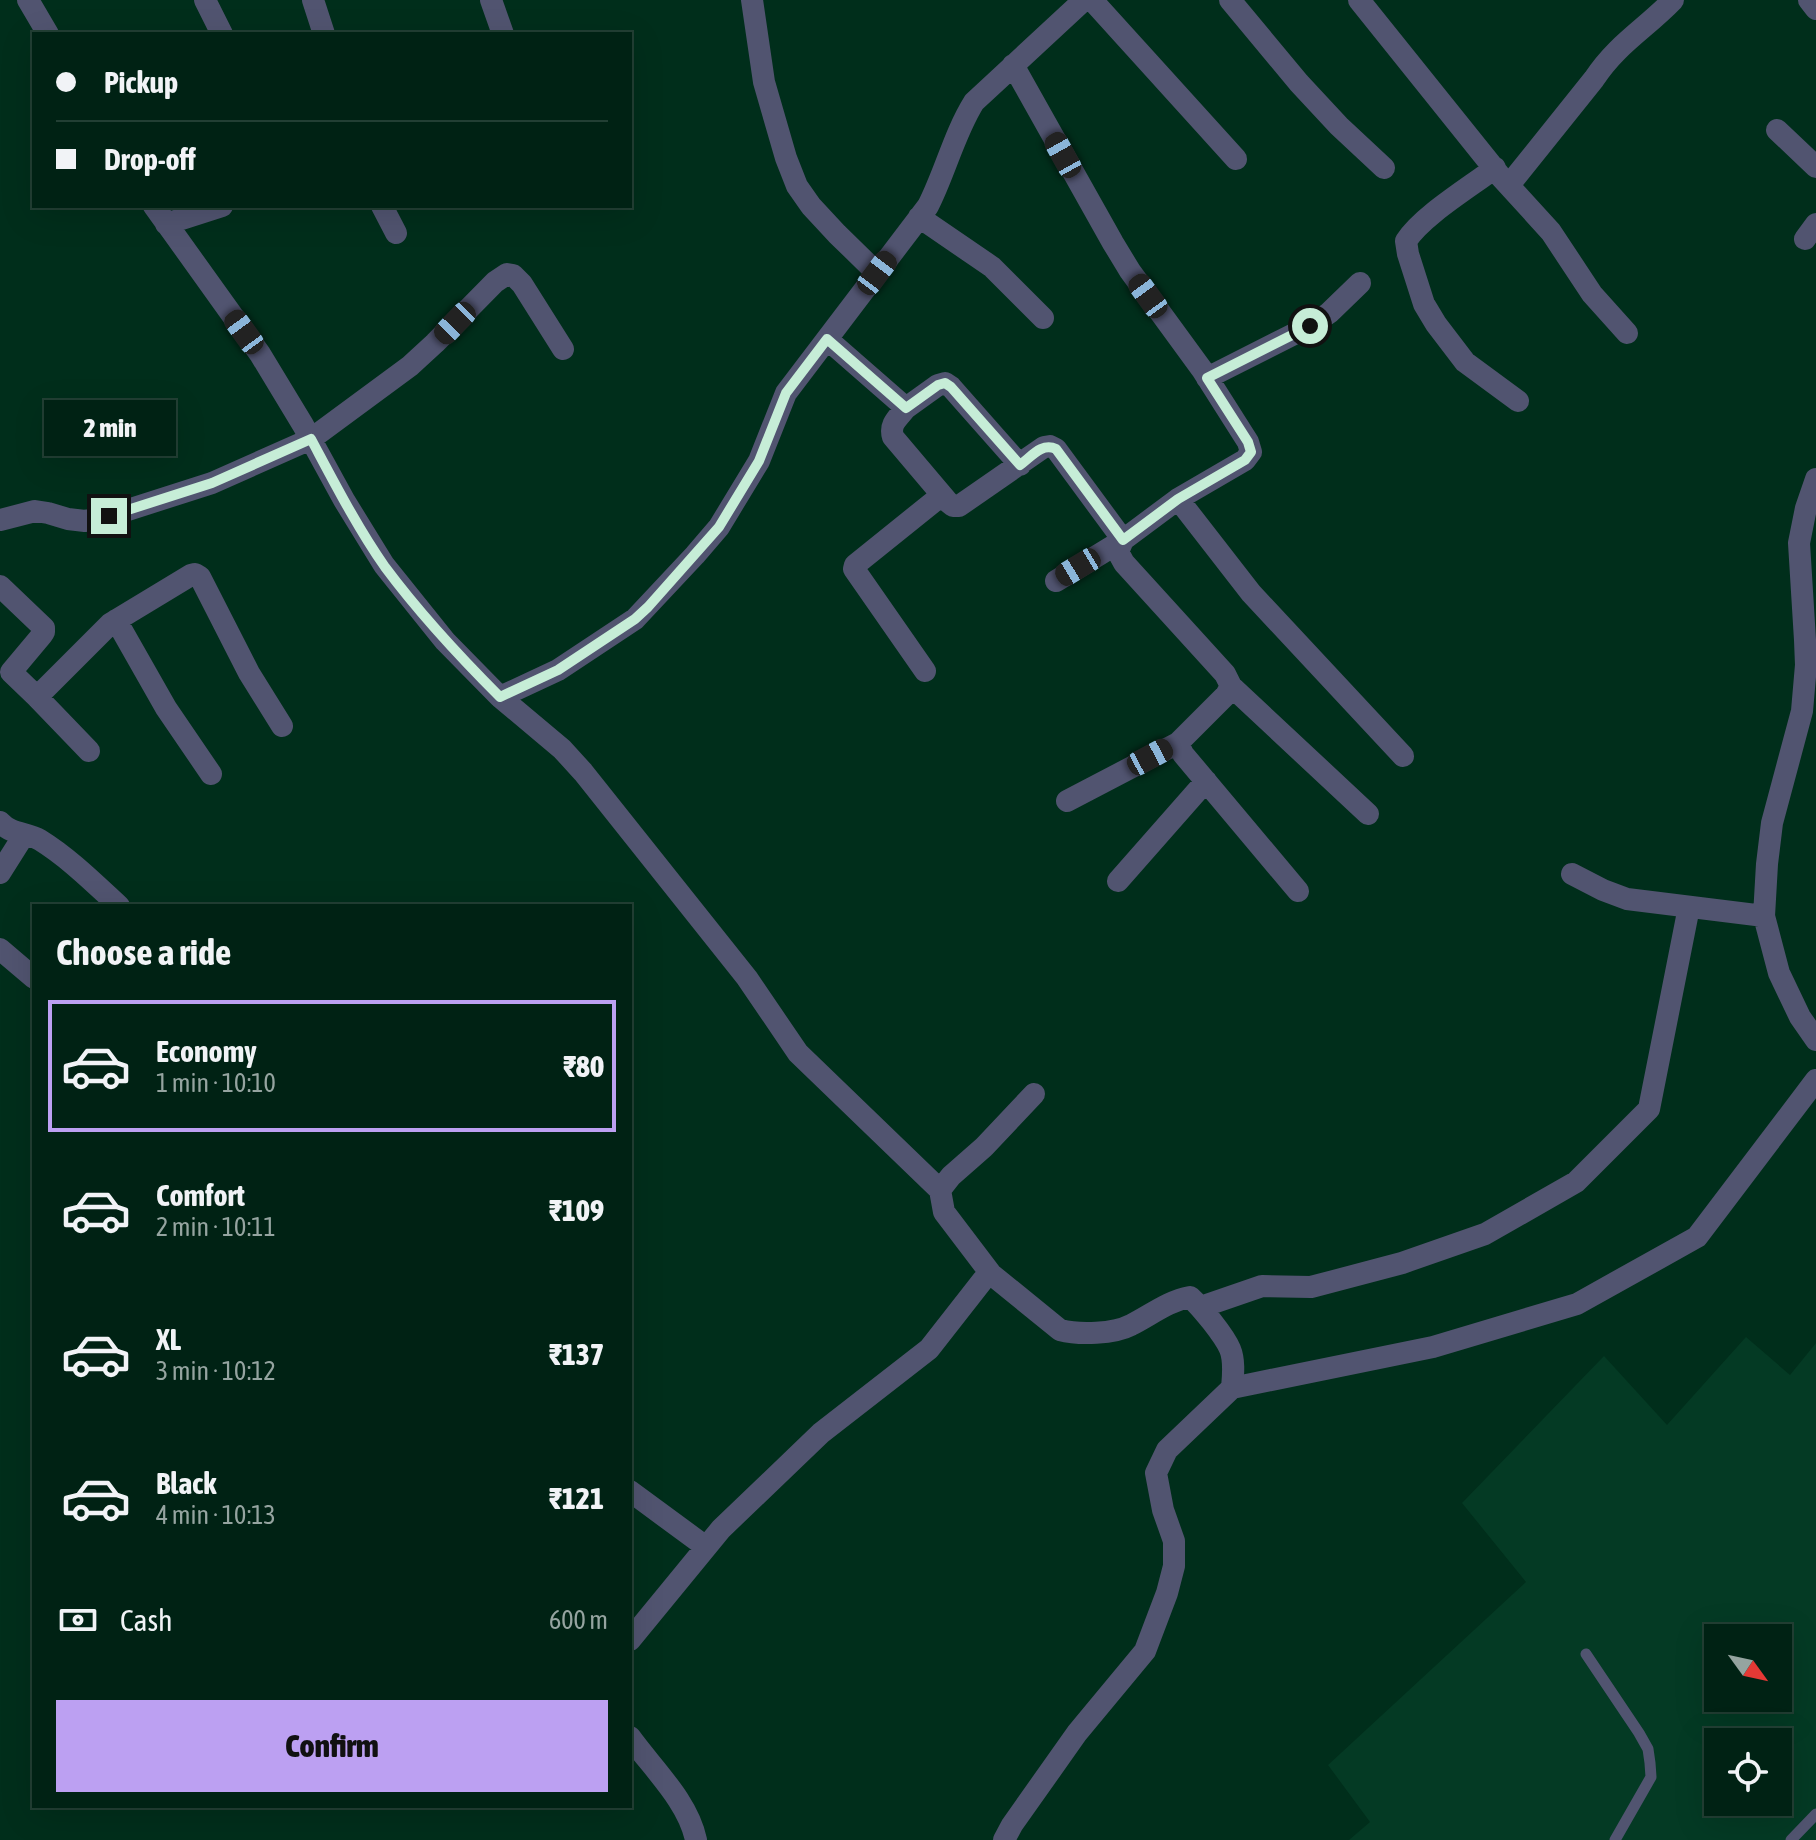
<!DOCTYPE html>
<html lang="en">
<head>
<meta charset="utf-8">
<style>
	:root { --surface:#002214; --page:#0e2f22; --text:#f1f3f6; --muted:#95a4a0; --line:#223f34; --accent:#bca0f2 }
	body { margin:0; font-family:"Asap Condensed",sans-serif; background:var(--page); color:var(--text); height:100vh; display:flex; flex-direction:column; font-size:30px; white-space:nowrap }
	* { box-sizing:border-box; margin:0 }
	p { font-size:26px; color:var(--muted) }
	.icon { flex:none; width:44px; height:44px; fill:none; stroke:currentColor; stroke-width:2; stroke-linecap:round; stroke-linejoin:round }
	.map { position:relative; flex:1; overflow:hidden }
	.drawer { position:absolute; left:32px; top:904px; width:600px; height:904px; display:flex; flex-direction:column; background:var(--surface); border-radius:0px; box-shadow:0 8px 32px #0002,0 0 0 2px var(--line) }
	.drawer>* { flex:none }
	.guide { position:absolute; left:32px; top:32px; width:600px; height:176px; border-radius:0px; box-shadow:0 8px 32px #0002,0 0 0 2px var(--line); display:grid; align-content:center; height:176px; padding:0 24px; background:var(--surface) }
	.needle { width:52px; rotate:123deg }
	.fabs { position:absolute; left:1704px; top:1624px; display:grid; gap:16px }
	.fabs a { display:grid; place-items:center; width:88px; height:88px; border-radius:0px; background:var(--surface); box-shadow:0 8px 32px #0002,0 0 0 2px var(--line); font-size:40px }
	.end { position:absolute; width:36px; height:36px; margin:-18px; border:10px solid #c6edd7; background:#111; box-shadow:0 0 0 4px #111 }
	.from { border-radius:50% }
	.bubble { position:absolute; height:56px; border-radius:0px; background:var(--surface); box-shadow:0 8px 32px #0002,0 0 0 2px var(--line); font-size:26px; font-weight:800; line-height:56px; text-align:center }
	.car { position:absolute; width:24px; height:48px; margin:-24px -12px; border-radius:10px; box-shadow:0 0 6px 2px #0007; background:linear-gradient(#222 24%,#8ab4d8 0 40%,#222 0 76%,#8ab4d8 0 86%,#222 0) }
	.guide b { display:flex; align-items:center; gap:28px; height:76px; font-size:30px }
	.guide b+b { border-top:2px solid var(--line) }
	.guide i { width:20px; height:20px; background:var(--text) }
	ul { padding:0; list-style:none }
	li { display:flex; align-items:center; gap:24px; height:132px; margin:0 16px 12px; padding:0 8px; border:4px solid transparent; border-radius:0px }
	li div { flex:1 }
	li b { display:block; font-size:30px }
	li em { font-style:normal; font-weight:800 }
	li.current { border-color:var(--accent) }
	li>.icon { width:72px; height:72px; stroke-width:1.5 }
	h2 { padding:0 24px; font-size:36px; line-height:96px }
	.pay { display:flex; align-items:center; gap:20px; height:88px; padding:0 24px; font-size:30px }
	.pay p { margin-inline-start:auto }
	.cta { display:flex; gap:16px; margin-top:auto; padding:16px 24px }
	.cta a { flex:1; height:92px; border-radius:0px; background:var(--accent); color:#111; font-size:32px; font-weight:800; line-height:92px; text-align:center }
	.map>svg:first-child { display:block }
</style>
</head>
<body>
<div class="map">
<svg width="1816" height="1840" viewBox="0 0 1816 1840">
	<rect width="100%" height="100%" fill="#002e1b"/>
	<path fill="#043a24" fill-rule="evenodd" d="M1746,1337L1790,1375L1816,1343V1840H1349L1370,1822L1328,1765L1526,1582L1462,1503L1604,1356L1667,1425ZM1718,1638H1778V1698H1718ZM1718,1742H1778V1802H1718Z"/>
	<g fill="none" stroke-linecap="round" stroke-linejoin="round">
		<path stroke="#515470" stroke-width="11" d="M1586,1654L1639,1733L1648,1749L1650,1763L1651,1777L1615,1840
			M1791,1840L1816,1814"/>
		<path stroke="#515470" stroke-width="22" d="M28,0L48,34
			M205,0L222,34
			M313,0L324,34
			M491,0L503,34
			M752,0L764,82L786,158L797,186L811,206L837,234L877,273
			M1092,0L1236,159
			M1230,0L1299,83L1339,126L1384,168
			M1359,0L1501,177L1551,232L1592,294L1627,333
			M1809,0L1816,9
			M1013,65L1113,243L1130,271L1203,371L1248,442L1251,452L1245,460L1178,499L1123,540L1118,552L1124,563L1225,674L1231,686L1226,695L1178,743L1183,754L1298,891
			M1777,130L1816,167
			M1495,168C1470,187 1422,216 1406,241L1408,254L1424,304L1436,324L1465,362L1518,401
			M1509,185L1594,79C1617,44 1645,29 1673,0
			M154,206L260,354L303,425L344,500L384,565L445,641L500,697L562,749L583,772L747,978L798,1053L940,1190
			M382,206L396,233
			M919,217L992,267L1043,318
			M166,224L222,206
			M1805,239L1816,224
			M827,339L906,408L938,385L945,383L951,387L1020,465
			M1207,378L1310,326L1329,313L1360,283
			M906,408C898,418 889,424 893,437L948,502L953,506H959L1044,447L1050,446L1056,449L1123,540L1056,581
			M1816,479L1806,508L1799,543L1805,640L1806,665L1802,711L1772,823L1767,864L1764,916L1779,973L1800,1017L1816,1040
			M1178,499L1251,593L1403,756
			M0,520L35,511L48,513L68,519L85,521L109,516L212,483L311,439L410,366L435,343L495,282L507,274L513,275L522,284L563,349
			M0,586L44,628V632L42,635L11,672L37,697L110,624L191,575L195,574L200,577L249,673L282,726
			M116,620L166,708L211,774
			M925,671L854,569L855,565L942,495
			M1231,686L1368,814
			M37,697L89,751
			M500,697L558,670L635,619L695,555L719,527L759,461L786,393L928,206C945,173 954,134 974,102L1084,0
			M1067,801L1178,743
			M0,822C12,835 26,832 40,840C69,858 94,883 119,906
			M0,873L24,835
			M1572,874L1603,890L1627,899L1764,916
			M1118,881L1206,781
			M0,949L34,978
			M991,1274L944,1212L940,1190L951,1176L984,1147L1034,1094
			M1201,1307L1262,1286L1311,1287L1402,1263L1485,1234L1576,1182L1649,1109L1689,907
			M1232,1388L1433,1347L1577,1304L1697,1237L1816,1080
			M630,1491L706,1547
			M630,1640L721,1529L821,1433L929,1349L983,1280L991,1274L1060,1330C1079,1335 1114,1334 1131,1325C1151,1315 1168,1301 1190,1297C1201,1307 1224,1335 1230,1349C1235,1361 1233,1376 1232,1388L1167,1450L1156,1473L1163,1510L1174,1541V1566L1167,1593L1145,1651L1077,1733L1012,1825L1004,1840
			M630,1737C653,1769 688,1801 696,1840"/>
	</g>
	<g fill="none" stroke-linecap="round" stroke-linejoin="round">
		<path stroke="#c6edd7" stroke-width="10" d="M109,516L212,483L311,439C334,482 357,527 385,567C420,614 459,656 500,697L558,670L635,619L648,607L719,527L759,461L786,393L827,339L906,408L938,385L945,383L951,387L1020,465C1031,457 1042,442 1056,449L1123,540L1178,499L1245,460L1251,452L1248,442L1207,378L1310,326"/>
	</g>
</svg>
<div class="fabs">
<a><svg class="needle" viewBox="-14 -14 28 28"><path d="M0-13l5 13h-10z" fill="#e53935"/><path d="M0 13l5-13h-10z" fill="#95a4a0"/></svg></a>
<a><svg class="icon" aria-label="locate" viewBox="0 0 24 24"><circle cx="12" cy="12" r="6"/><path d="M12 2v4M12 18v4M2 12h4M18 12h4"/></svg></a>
</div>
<i class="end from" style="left:1310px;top:326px"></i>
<i class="end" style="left:109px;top:516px"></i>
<div class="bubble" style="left:44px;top:400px;width:132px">2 min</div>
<i class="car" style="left:1063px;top:155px;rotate:331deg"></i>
<i class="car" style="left:877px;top:273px;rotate:37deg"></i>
<i class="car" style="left:1148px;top:296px;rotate:324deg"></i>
<i class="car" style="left:455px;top:323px;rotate:224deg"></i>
<i class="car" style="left:244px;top:332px;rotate:324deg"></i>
<i class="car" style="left:1078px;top:567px;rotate:239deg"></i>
<i class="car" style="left:1150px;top:757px;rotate:62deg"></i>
<div class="guide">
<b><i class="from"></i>Pickup</b>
<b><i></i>Drop-off</b>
</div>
<section class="drawer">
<h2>Choose a ride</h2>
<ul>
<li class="current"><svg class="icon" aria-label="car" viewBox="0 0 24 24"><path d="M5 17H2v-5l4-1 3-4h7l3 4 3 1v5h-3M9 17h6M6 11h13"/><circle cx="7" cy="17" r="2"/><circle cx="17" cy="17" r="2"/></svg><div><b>Economy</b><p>1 min · 10:10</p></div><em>₹80</em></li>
<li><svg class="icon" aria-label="car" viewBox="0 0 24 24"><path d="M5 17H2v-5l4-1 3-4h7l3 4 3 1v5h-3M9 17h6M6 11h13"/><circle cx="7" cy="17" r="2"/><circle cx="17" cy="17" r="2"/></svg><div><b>Comfort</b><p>2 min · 10:11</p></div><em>₹109</em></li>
<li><svg class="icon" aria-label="car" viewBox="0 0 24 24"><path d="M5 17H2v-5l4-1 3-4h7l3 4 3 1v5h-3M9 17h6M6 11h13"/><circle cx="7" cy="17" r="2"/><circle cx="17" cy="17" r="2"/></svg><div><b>XL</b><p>3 min · 10:12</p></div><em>₹137</em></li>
<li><svg class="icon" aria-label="car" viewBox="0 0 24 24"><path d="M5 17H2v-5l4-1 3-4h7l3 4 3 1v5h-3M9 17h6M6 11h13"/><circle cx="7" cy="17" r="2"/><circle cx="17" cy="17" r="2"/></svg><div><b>Black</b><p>4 min · 10:13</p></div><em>₹121</em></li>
</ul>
<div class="pay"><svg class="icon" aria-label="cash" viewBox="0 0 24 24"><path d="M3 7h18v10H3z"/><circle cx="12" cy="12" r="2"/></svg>Cash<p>600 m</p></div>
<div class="cta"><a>Confirm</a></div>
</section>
</div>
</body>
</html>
